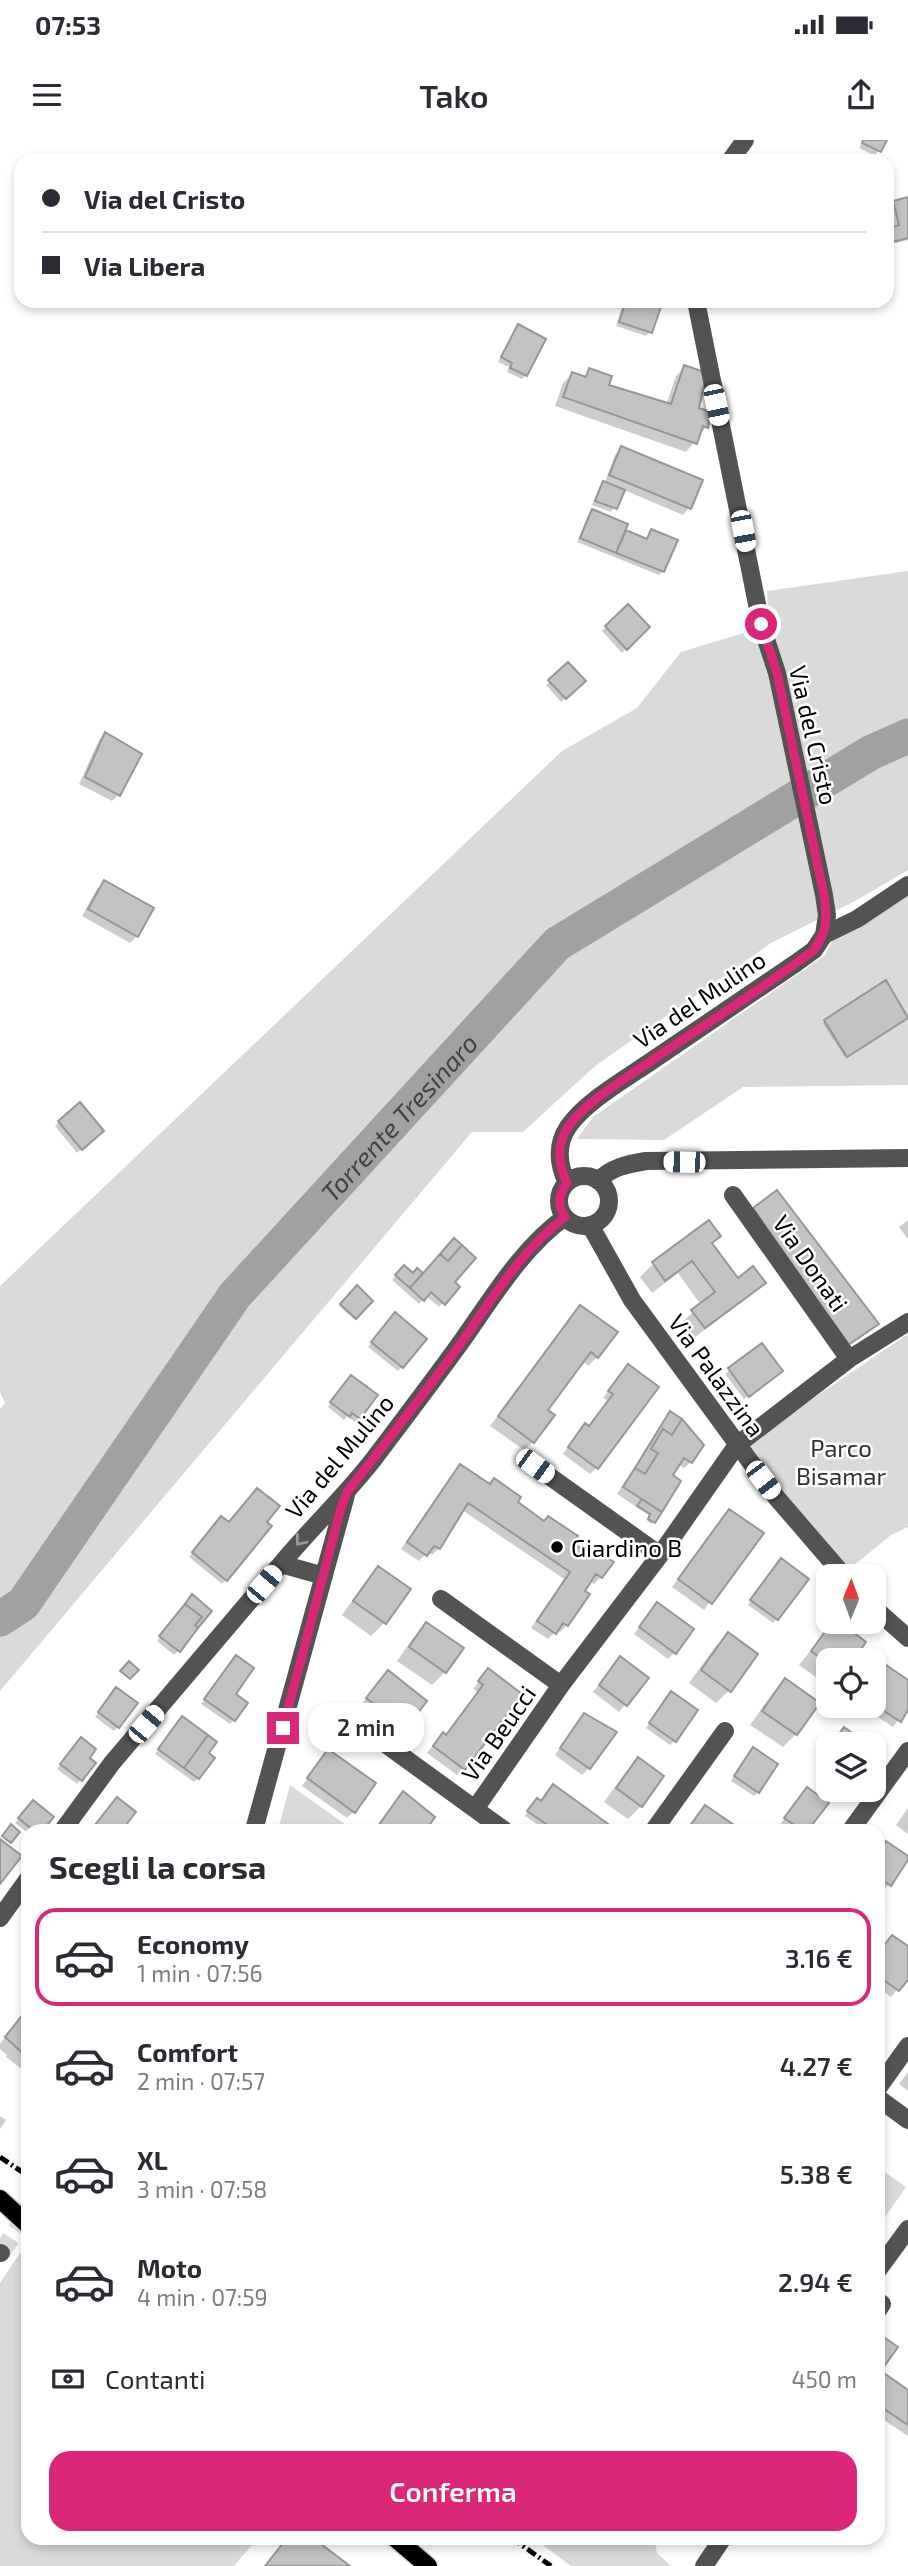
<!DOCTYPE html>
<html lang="it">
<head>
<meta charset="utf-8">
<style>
	:root { --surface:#fff; --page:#f7f7f7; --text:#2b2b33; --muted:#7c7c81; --line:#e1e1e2; --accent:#db2777 }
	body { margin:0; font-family:"Exo 2",sans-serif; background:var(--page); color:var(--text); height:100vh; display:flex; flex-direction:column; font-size:26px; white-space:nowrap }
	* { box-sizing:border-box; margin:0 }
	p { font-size:23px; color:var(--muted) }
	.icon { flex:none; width:38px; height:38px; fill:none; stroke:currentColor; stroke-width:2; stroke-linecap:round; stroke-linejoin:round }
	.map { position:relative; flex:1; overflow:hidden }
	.panel { position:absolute; left:21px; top:1684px; width:864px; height:721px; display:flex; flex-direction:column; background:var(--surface); border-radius:21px; box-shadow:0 4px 10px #0003 }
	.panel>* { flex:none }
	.top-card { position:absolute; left:14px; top:14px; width:880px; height:154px; border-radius:21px; box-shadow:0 4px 10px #0003; display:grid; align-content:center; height:154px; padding:0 28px; background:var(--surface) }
	.needle { width:46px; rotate:1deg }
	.fabs { position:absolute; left:816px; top:1424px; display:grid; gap:14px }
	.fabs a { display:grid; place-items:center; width:70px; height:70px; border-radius:14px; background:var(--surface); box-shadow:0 4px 10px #0003; font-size:35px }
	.end { position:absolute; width:32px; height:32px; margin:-16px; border:9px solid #db2777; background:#fff; box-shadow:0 0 0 4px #fff }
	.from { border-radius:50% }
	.bubble { position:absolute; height:49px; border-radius:21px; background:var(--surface); box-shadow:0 4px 10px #0003; font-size:23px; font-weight:600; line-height:49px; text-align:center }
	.car { position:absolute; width:21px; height:42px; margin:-21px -10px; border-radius:9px; box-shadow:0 0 5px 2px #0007; background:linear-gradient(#fff 24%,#345 0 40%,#fff 0 76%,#345 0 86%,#fff 0) }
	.top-card b { display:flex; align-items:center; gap:24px; height:66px; font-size:26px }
	.top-card b+b { border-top:2px solid var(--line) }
	.top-card i { width:18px; height:18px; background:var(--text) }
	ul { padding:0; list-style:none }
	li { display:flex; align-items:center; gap:21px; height:98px; margin:0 14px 10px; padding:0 14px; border:4px solid transparent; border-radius:21px }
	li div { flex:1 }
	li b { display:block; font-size:26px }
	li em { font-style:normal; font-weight:600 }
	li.current { border-color:var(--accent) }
	li>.icon { width:63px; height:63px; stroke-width:1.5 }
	h2 { padding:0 28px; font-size:32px; line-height:84px }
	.pay { display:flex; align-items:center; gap:18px; height:77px; padding:0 28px; font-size:26px }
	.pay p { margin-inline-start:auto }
	.button { display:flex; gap:14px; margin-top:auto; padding:14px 28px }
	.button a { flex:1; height:80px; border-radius:21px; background:var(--accent); color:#fff; font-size:28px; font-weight:600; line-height:80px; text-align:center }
	.status { display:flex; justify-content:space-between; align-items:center; height:49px; padding:0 35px; background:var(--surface); direction:ltr }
	.status svg { height:19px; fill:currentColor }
	header { display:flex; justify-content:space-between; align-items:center; height:91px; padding:0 28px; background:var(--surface); font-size:32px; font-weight:600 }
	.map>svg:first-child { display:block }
</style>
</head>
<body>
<div class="status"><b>07:53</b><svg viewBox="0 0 49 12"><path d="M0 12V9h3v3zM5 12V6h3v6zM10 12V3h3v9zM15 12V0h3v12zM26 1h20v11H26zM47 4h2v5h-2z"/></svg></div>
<header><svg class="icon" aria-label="menu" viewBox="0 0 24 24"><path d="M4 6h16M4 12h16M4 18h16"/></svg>Tako<svg class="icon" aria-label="share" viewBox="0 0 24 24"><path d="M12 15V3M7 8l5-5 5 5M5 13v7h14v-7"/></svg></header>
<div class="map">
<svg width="908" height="2426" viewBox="0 0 908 2426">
	<rect width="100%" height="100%" fill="#fff"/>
	<path fill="#dadada" d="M908,431V730L857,760L771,803L595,926L523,992H472L0,1551V1269L5,1263L0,1252V1146L562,611L637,568L681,512L770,485L767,451Z
		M908,755V945L743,947L664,1000L577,999L593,977L825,815L833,799Z
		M908,1194V1387L891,1395L847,1431L743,1306Z
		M290,1645L353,1690H278Z
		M879,2028L906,2047L879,2086Z
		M22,2110L28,2115V2398H258L234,2426H0V2143Z
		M533,2398H654L657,2413L671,2426H571Z"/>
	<path fill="#0003" d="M863,0H885L875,16L859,8Z
		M908,59V100L888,105L887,92L895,88L890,66L894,62Z
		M546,161H564L559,167Z
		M624,161H648L650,192L646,196L616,186Z
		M518,187L526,235L522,239L507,232L509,227L498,222Z
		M685,227L697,269L706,287L686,312L555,266L563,243L572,234L583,237L590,230L606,247L666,265L676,236Z
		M622,308L689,368L683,375L624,350L611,372L592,365L599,347L605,342L615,315Z
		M592,371L624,391L646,400L652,391L663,431L659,435L577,402L588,375Z
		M628,466L648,487L622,513L602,491Z
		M568,525L583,541L561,562L546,545Z
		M106,594L119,654L112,661L79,644L99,600Z
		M104,742L137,796L130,803L82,776L97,749Z
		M885,843L907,877L845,917L823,883Z
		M59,982L98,995L77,1013L55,986Z
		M908,1080V1099L899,1087Z
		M708,1082L710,1104L737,1140L763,1143L750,1156L691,1200L679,1185L701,1165L678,1133L652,1153L640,1137L653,1124Z
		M404,1128L413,1135L417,1131L423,1136L452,1142L458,1147L439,1167L426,1156L419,1164L392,1140Z
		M357,1147L371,1161L354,1179L339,1166Z
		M581,1167L597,1217L588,1226L583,1221L546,1271L533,1302L524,1310L490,1286Z
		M391,1179L402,1227L398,1231L368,1207Z
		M762,1205L777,1234L744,1259L725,1234Z
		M622,1233L596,1328L590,1334L563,1314L579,1292L588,1287L608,1261L603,1258Z
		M348,1241L359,1278L355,1282L347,1276L344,1280L328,1267Z
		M666,1278L691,1322L684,1328L678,1324L670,1336L652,1384L647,1381L650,1376L617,1354Z
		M460,1326L571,1403L601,1437L594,1444L589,1441L582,1451L587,1455L567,1485L560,1492L557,1490L548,1499L531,1488L564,1439L462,1370L439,1408L432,1415L428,1412L419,1421L401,1409Z
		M723,1378L761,1393L704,1470L672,1447Z
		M217,1382L229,1384L226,1440L222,1444L189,1417Z
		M777,1425V1479L773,1483L748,1465Z
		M379,1428L409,1449L384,1483L371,1496L342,1475L366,1441Z
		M188,1461L178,1511L174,1515L157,1501Z
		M651,1471L674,1513L668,1519L634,1494Z
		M834,1482L828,1521V1546L799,1525Z
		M426,1485L445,1532L432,1545L397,1521L413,1498Z
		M728,1494L730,1550L716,1563L689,1543L715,1507Z
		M620,1519L646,1538L619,1572L593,1552Z
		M232,1522L234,1580L230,1584L201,1564Z
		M488,1531L464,1629L457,1635L427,1613L436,1601L445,1596L478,1552L473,1549Z
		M880,1534L908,1542V1567L893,1587L861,1566H873V1545Z
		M381,1539L425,1561L398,1594L361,1565Z
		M785,1541L817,1563L796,1594L783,1607L750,1585L772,1554Z
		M112,1554L118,1587L114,1591L95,1577Z
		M668,1558L674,1601L670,1605L646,1588Z
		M178,1582L206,1614L198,1638L194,1642L155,1614Z
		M578,1582L589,1628L582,1635L555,1615Z
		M77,1604L94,1623L77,1644L57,1629Z
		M828,1610V1631L818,1624Z
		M328,1611L354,1671L347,1678L302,1646Z
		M749,1614L758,1652L754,1656L731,1641Z
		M638,1620L641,1666L628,1679L604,1662L625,1633Z
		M803,1653L826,1663L806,1690H792L781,1683Z
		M399,1658L433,1678L424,1690H375Z
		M533,1664L608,1686L605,1690H545L525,1676Z
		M29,1666L51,1677L40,1690H28V1693L15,1683Z
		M705,1667L731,1686L728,1690H685Z
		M908,1668V1694L896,1685Z
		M887,1703L889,1744L883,1751L878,1748V1712Z
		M908,1809V1837L891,1857L878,1847V1814Z
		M28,1867V1934L6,1917L7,1915L0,1909V1904Z
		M908,1932V1951L899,1944Z
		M0,1976L6,1980L0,1989Z
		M878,2195L879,2232L908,2252V2296L878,2276Z"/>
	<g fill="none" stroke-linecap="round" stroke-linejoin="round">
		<path stroke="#a1a1a1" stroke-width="35" id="s1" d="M0,1479L23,1464L235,1155L557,804L870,613L908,596"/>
	</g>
	<path fill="#c3c3c3" stroke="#979797" stroke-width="2" d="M863,0H887L881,12L862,3Z
		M908,57V98L892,102L889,88L899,85L893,61Z
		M626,161H653L662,164L652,193L619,182Z
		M518,184L546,199L527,236L510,228L512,223L501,217Z
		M684,225L707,233L699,268L711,272L708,288L703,286L697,304L563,257L572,232L586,237L589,228L612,236L609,245L671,264Z
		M621,306L703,340L691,369L609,335Z
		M603,341L625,350L617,369L595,361Z
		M592,369L628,384L616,413L580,398Z
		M651,389L678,400L664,432L616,413L626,390L647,399Z
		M628,464L650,487L627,510L605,486Z
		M568,522L586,541L566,559L548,540Z
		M105,592L142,614L120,656L85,637Z
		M104,740L154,768L138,797L88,769Z
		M886,840L908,878L847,917L824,880Z
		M80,962L104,991L82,1010L58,981Z
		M777,1050L879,1184L848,1205L753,1068Z
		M709,1080L721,1096L712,1103L738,1138L753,1126L766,1143L705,1188L691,1170L715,1152L692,1121L665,1141L652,1122Z
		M454,1098L462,1105L448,1121L440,1114Z
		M462,1105L476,1118L455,1142L460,1147L445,1165L431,1152L424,1161L410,1148L440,1114L448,1121Z
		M404,1125L413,1133L417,1128L423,1133L410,1148L395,1135Z
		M357,1145L373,1161L356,1179L340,1164Z
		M580,1165L618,1192L598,1218L591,1212L548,1270L555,1275L534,1303L498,1276Z
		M395,1172L427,1199L403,1228L371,1202Z
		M762,1203L783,1231L749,1257L728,1228Z
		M628,1224L659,1247L598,1329L568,1307L585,1283L589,1286L613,1254L608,1251Z
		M351,1235L378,1255L360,1279L352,1273L350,1277L330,1262Z
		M670,1271L682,1279L672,1295L663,1289L651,1309L658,1313L645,1334L635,1328Z
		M682,1279L704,1305L692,1323L684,1318L673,1335L681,1341L662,1372L623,1347L635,1328L645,1334L658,1313L651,1309L663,1289L672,1295Z
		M460,1324L490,1344L494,1338L521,1357L518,1362L544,1381L548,1376L578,1396L573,1403L594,1417L598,1412L614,1422L602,1438L596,1434L585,1451L590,1454L568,1486L563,1483L556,1494L537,1481L570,1432L468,1363L440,1409L434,1406L427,1416L407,1402Z
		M257,1348L280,1366L267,1382L272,1386L227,1441L192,1412L221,1376L229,1382Z
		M642,1359L662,1372L655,1383L648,1379L650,1374L637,1366Z
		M729,1369L764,1393L712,1464L678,1439Z
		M781,1418L809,1439L778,1480L750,1460Z
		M378,1426L411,1449L386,1484L353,1461Z
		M192,1454L212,1471L198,1488L195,1485L202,1477L185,1464Z
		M657,1462L694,1489L676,1514L639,1487Z
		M185,1464L202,1477L195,1485L198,1488L180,1512L159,1496Z
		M426,1482L464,1508L446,1533L409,1507Z
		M832,1482H840L866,1502L853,1521H828V1524L811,1511Z
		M728,1492L758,1514L731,1552L701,1530Z
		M236,1515L254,1528L236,1554L248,1563L235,1581L204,1559Z
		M620,1516L649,1538L627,1566L599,1545Z
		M129,1521L139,1530L130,1539L120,1531Z
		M886,1525L908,1540V1570L901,1582L873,1564V1545Z
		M488,1528L522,1554L465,1630L433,1606L443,1592L446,1595L483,1545L478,1541Z
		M388,1530L427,1561L406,1589L366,1558Z
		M785,1538L820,1563L797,1595L762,1571Z
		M116,1547L138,1563L119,1588L98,1572Z
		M671,1551L698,1570L676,1602L649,1583Z
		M584,1573L617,1592L590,1629L560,1608Z
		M182,1576L208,1595L184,1628L158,1609Z
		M844,1587L869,1605H831Z
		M208,1595L217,1602L209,1613L215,1618L199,1639L184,1628Z
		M81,1597L96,1609L90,1618L96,1623L82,1641L60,1624Z
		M753,1607L778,1624L759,1653L734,1636Z
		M328,1609L376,1643L355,1673L307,1638Z
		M638,1617L664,1636L642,1667L616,1648Z
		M553,1644L611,1686L607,1690H555L527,1671L537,1658L541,1661Z
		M807,1647L829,1663L808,1690H802L784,1678Z
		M403,1651L435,1677L426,1690H379L376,1689Z
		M117,1657L136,1672L122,1690H91Z
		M33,1660L54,1677L43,1690H33L18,1678Z
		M705,1665L734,1685L730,1690H687Z
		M11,1684L20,1692L11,1703L2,1696Z
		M0,1699L22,1716L0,1744Z
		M886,1701L908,1716V1720L891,1746L878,1737V1713Z
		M892,1795L908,1806V1840L899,1851L878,1836V1813Z
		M28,1868V1918L5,1897Z
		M878,2193L898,2207L881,2231L908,2250V2285L878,2265Z
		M287,2398H313L350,2426H265Z"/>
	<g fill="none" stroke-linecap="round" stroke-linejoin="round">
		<path stroke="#d9d9d9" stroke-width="18" stroke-dasharray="18 9" stroke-linecap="butt" d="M1,2113L28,2072"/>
		<defs>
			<path id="major" d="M0,2059L28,2085
				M395,2398L428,2426"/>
		</defs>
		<use href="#major" stroke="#dbdbdb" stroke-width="21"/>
		<path stroke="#535353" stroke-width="18" d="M730,21L745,0
			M696,161L761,484L777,533L824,755L827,775L824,795
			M559 1061a25 25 0 1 1 50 0a25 25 0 1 1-50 0Z
			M598,1041C611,1027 628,1024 646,1021L908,1018
			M567,1043C558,1024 556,1005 568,987C586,961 627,938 653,920C700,888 748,856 796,823L814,810L824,795L857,779L908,745
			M733,1055L849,1219
			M590,1085L632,1160L776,1357L845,1437
			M535,1326L660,1415
			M324,1436L281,1424C311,1388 344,1357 373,1320C401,1283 429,1246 456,1209C489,1164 519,1110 565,1077
			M441,1459L561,1545
			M873,1467L908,1498
			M351,1579L475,1669
			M63,1690L112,1623L281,1424
			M254,1690L346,1355
			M504,1690L475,1669L561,1545L660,1415L737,1305L849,1219L908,1182
			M654,1690L725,1591
			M851,1690L908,1611
			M0,1778L28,1739
			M878,1948L908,1906
			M878,1958L908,1980
			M0,2113H1
			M878,2130L908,2089
			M878,2161L882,2164L878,2170
			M704,2426L723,2398"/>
		<use href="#major" stroke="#000" stroke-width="18"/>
		<path stroke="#000" stroke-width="5" stroke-dasharray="10 3.5 2 3.5" stroke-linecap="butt" d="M0,2017L28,2036
			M512,2398L551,2426"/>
	</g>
	<defs><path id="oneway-chevron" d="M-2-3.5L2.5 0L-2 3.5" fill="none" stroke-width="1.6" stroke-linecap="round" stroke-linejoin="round" transform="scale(1.75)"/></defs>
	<use stroke="#989898" href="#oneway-chevron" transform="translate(300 1401) rotate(129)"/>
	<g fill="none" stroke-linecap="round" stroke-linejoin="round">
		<path stroke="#db2777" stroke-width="9" d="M283,1588L341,1368L347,1352C385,1304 423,1255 459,1206C490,1162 521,1110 565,1077C557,1065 558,1054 567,1043C558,1024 556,1005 568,987C585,962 626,938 651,921C706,884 762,849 814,810C828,790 827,778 824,755L777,533L761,484"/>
	</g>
	<circle fill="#000" stroke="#fff" stroke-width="2.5" cx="557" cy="1407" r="7"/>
	<g text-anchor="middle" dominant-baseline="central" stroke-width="5" stroke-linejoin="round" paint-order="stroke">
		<g font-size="24" fill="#000" stroke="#fff">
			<text transform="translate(814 595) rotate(77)">Via del Cristo</text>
			<text transform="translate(699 859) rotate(-34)">Via del Mulino</text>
			<text transform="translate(811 1123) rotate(55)">Via Donati</text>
			<text transform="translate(717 1235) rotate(54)">Via Palazzina</text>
			<text transform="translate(339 1316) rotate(-50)">Via del Mulino</text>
			<text transform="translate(498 1593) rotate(-55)">Via Beucci</text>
		</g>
		<g font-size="24" fill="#313131" stroke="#fff">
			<text x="841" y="1307">Parco<tspan x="841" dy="28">Bisamar</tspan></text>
		</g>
		<g font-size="24" fill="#000" stroke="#fff" text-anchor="start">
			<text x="571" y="1407">Giardino B</text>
		</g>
		<g font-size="26" font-style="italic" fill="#424242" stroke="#fff">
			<text stroke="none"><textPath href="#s1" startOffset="644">Torrente Tresinaro</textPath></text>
		</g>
	</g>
</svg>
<div class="fabs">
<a><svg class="needle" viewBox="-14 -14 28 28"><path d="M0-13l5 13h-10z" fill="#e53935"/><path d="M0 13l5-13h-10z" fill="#7c7c81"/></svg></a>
<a><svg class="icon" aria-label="locate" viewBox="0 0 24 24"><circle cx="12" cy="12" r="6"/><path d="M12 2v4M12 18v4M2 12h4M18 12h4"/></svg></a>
<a><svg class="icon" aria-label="layers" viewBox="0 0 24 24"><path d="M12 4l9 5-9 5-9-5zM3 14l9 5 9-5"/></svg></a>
</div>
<i class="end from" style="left:761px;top:484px"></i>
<i class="end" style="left:283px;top:1588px"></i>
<div class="bubble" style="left:308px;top:1563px;width:116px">2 min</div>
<i class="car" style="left:716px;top:265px;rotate:168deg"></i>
<i class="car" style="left:743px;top:391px;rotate:169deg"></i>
<i class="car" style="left:684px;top:1022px;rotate:271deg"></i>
<i class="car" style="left:535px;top:1326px;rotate:126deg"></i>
<i class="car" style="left:763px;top:1340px;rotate:143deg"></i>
<i class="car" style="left:264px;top:1444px;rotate:40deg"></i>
<i class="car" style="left:146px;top:1584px;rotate:40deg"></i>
<div class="top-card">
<b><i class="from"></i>Via del Cristo</b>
<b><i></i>Via Libera</b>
</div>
<section class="panel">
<h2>Scegli la corsa</h2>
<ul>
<li class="current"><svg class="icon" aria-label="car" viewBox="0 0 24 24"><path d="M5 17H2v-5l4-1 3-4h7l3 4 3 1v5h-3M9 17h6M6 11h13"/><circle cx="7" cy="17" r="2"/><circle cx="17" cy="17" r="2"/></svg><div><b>Economy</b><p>1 min · 07:56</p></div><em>3.16 €</em></li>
<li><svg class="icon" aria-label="car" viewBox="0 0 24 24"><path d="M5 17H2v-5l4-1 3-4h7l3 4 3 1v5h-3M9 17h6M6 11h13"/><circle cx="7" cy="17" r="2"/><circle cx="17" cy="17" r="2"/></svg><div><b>Comfort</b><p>2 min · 07:57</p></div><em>4.27 €</em></li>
<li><svg class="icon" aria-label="car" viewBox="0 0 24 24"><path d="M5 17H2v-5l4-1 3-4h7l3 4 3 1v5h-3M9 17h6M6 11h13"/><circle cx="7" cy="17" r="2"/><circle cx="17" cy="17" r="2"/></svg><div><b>XL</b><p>3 min · 07:58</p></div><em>5.38 €</em></li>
<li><svg class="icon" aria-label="car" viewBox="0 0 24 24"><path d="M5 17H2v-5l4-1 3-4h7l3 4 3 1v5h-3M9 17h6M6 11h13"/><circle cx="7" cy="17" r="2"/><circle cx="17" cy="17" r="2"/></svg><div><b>Moto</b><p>4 min · 07:59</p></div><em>2.94 €</em></li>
</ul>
<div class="pay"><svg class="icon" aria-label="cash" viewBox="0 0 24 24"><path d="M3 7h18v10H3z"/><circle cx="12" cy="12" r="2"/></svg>Contanti<p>450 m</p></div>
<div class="button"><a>Conferma</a></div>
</section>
</div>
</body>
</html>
